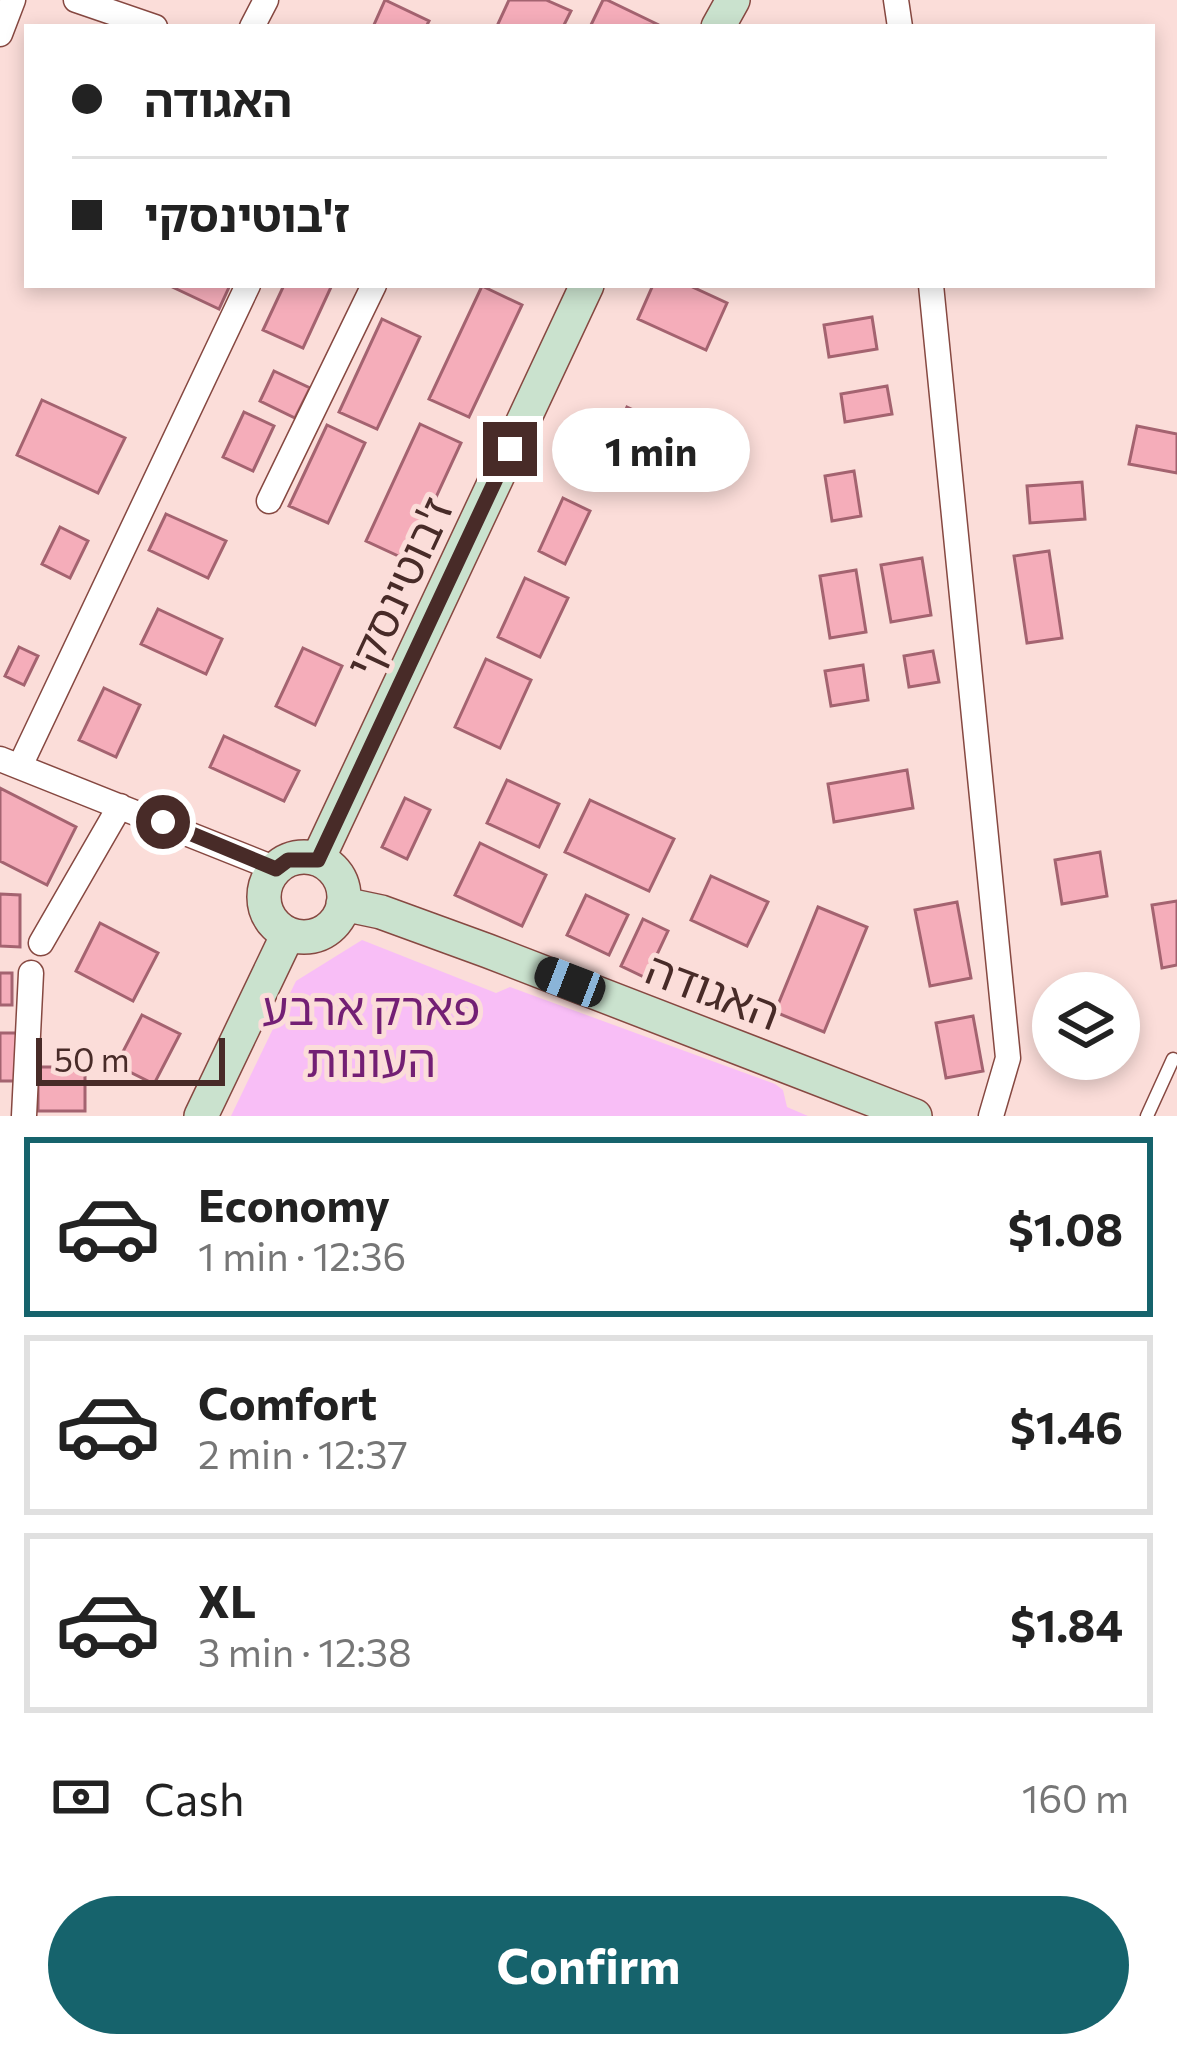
<!DOCTYPE html>
<html lang="en">
<head>
<meta charset="utf-8">
<style>
	:root { --surface:#fff; --page:#f2f2f2; --text:#222; --muted:#767676; --line:#e0e0e0; --accent:#16636c }
	body { margin:0; font-family:Commissioner,"Noto Sans Hebrew",sans-serif; background:var(--page); color:var(--text); height:100vh; display:flex; flex-direction:column; font-size:45px; white-space:nowrap }
	* { box-sizing:border-box; margin:0 }
	p { font-size:39px; color:var(--muted) }
	.icon { flex:none; width:66px; height:66px; fill:none; stroke:currentColor; stroke-width:2; stroke-linecap:round; stroke-linejoin:round }
	.map { position:relative; height:1116px; overflow:hidden }
	.details { display:flex; flex-direction:column; background:var(--surface); flex:1 }
	.details>* { flex:none }
	.guide { position:absolute; left:24px; top:24px; width:1131px; height:264px; border-radius:0px; box-shadow:0 6px 18px #0003; display:grid; align-content:center; height:264px; padding:0 48px; background:var(--surface) }
	.controls { position:absolute; left:1032px; top:972px; display:grid; gap:24px }
	.controls a { display:grid; place-items:center; width:108px; height:108px; border-radius:50%; background:var(--surface); box-shadow:0 6px 18px #0003; font-size:60px }
	.scale { position:absolute; left:36px; bottom:30px; width:189px; box-sizing:border-box; padding-left:12px; border:6px solid #482b28; border-top:0; font-size:33px; line-height:42px; white-space:nowrap; color:#482b28; -webkit-text-stroke:9px #fbddd9; paint-order:stroke }
	.end { position:absolute; width:54px; height:54px; margin:-27px; border:15px solid #482b28; background:#fff; box-shadow:0 0 0 6px #fff }
	.from { border-radius:50% }
	.bubble { position:absolute; height:84px; border-radius:42px; background:var(--surface); box-shadow:0 6px 18px #0003; font-size:39px; font-weight:700; line-height:84px; text-align:center }
	.car { position:absolute; width:36px; height:72px; margin:-36px -18px; border-radius:15px; box-shadow:0 0 9px 3px #0007; background:linear-gradient(#222 24%,#8ab4d8 0 40%,#222 0 76%,#8ab4d8 0 86%,#222 0) }
	.guide b { display:flex; align-items:center; gap:42px; height:114px; font-size:45px }
	.guide b+b { border-top:3px solid var(--line) }
	.guide i { width:30px; height:30px; background:var(--text) }
	ul { padding:21px 0 0; list-style:none }
	li { display:flex; align-items:center; gap:36px; height:180px; margin:0 24px 18px; padding:0 24px; border:6px solid var(--line); border-radius:0px }
	li div { flex:1 }
	li b { display:block; font-size:45px }
	li em { font-style:normal; font-weight:700 }
	li.selected { border-color:var(--accent) }
	li>.icon { width:108px; height:108px; stroke-width:1.5 }
	.pay { display:flex; align-items:center; gap:30px; height:132px; padding:0 48px; font-size:45px }
	.pay p { margin-inline-start:auto }
	.button { display:flex; gap:24px; margin-top:auto; padding:24px 48px }
	.button a { flex:1; height:138px; border-radius:72px; background:var(--accent); color:#fff; font-size:48px; font-weight:700; line-height:138px; text-align:center }
	.map>svg:first-child { display:block }
</style>
</head>
<body>
<div class="map">
<svg width="1177" height="1116" viewBox="0 0 1177 1116">
	<rect width="100%" height="100%" fill="#fbddd9"/>
	<path fill="#f8bef6" d="M362,940L496,993L510,987L775,1084L783,1090L787,1107L808,1116H231L296,981Z"/>
	<path fill="#f5adba" stroke="#a46370" stroke-width="3" d="M385,0L429,21L426,27H373Z
		M509,0H546L571,11L563,27H506L498,24Z
		M603,0H607L659,25L590,27Z
		M168,285H230L219,309Z
		M284,285H332L303,348L263,330Z
		M653,285H688L727,303L706,350L638,319Z
		M482,286L522,305L469,417L429,399Z
		M872,317L877,349L829,357L824,325Z
		M382,319L420,337L377,429L339,412Z
		M274,371L310,388L295,418L260,401Z
		M887,386L892,414L845,422L841,394Z
		M42,400L125,438L98,493L17,455Z
		M627,407L683,433L664,472L609,446Z
		M244,412L274,426L253,471L223,457Z
		M420,424L461,443L407,560L366,541Z
		M327,425L365,443L328,523L289,506Z
		M1137,426L1177,434V473L1129,464Z
		M854,471L861,516L832,521L825,476Z
		M1082,482L1085,519L1030,523L1027,486Z
		M563,498L590,511L565,564L539,551Z
		M166,514L226,541L208,578L149,550Z
		M60,527L88,541L70,578L42,564Z
		M1049,551L1062,638L1027,643L1014,556Z
		M922,558L931,615L891,622L881,565Z
		M856,570L866,632L830,638L820,576Z
		M525,578L568,598L540,657L498,637Z
		M158,609L222,639L206,674L141,644Z
		M19,647L38,656L24,685L5,676Z
		M303,648L342,666L315,725L276,706Z
		M933,651L939,682L909,687L904,656Z
		M486,659L531,680L500,748L455,727Z
		M863,665L868,700L831,706L825,671Z
		M104,688L140,705L116,757L79,740Z
		M224,736L299,771L284,801L210,767Z
		M907,770L913,808L834,822L828,784Z
		M507,780L559,804L539,847L487,823Z
		M0,788L76,827L47,885L0,861Z
		M405,798L430,810L407,859L382,847Z
		M590,800L674,839L649,891L565,852Z
		M480,843L546,875L522,926L455,895Z
		M1100,852L1107,896L1062,904L1055,860Z
		M711,876L768,902L747,946L691,920Z
		M0,894L20,895V947L0,946Z
		M586,895L628,915L609,955L567,935Z
		M1177,901V965L1162,968L1152,905Z
		M957,902L971,978L930,986L915,910Z
		M818,907L867,927L824,1032L775,1012Z
		M643,919L668,931L646,978L621,966Z
		M100,923L158,953L133,1001L76,971Z
		M0,973H12V1005H0Z
		M142,1015L180,1034L154,1084L116,1065Z
		M973,1016L983,1071L946,1078L936,1023Z
		M0,1033H18V1081H0Z
		M38,1067H85V1111H38Z"/>
	<g fill="none" stroke-linecap="round" stroke-linejoin="round">
		<defs>
			<path id="lane" d="M1147,1116L1173,1059"/>
			<path id="street" d="M76,0L155,27
				M896,0L900,27
				M252,27L266,0
				M0,34L13,0
				M931,285L1008,1058L991,1116
				M269,501L374,285
				M0,759L276,869
				M20,766L248,285
				M41,943L120,806
				M24,1116L31,973"/>
			<path id="secondary" d="M718,27L733,0
				M264 897a40 40 0 1 1 80 0a40 40 0 1 1-80 0Z
				M318,859L587,285
				M343,904L381,912L488,951L915,1116
				M201,1116L288,934"/>
		</defs>
		<use href="#lane" stroke="#864841" stroke-width="15"/>
		<use href="#street" stroke="#864841" stroke-width="27"/>
		<use href="#secondary" stroke="#864841" stroke-width="36"/>
		<use href="#lane" stroke="#fff" stroke-width="12"/>
		<use href="#street" stroke="#fff" stroke-width="24"/>
		<use href="#secondary" stroke="#cae2ce" stroke-width="33"/>
	</g>
	<g fill="none" stroke-linecap="round" stroke-linejoin="round">
		<path stroke="#482b28" stroke-width="15" d="M163,822L276,869L288,860H318L510,449"/>
	</g>
	<g text-anchor="middle" dominant-baseline="central" stroke-width="10" stroke-linejoin="round" paint-order="stroke">
		<g font-size="45" fill="#482b28" stroke="#fbddd9">
			<text transform="translate(397 586) rotate(-65)">ז'בוטינסקי</text>
			<text transform="translate(714 989) rotate(21)">האגודה</text>
		</g>
		<g font-size="45" fill="#731f74" stroke="#fbddd9">
			<text x="371" y="1006">פארק ארבע<tspan x="371" dy="52">העונות</tspan></text>
		</g>
	</g>
</svg>
<div class="controls">
<a><svg class="icon" aria-label="layers" viewBox="0 0 24 24"><path d="M12 4l9 5-9 5-9-5zM3 14l9 5 9-5"/></svg></a>
</div>
<div class="scale">50 m</div>
<i class="end from" style="left:163px;top:822px"></i>
<i class="end" style="left:510px;top:449px"></i>
<div class="bubble" style="left:552px;top:408px;width:198px">1 min</div>
<i class="car" style="left:570px;top:982px;rotate:291deg"></i>
<div class="guide">
<b><i class="from"></i>האגודה</b>
<b><i></i>ז'בוטינסקי</b>
</div>
</div>
<section class="details">
<ul>
<li class="selected"><svg class="icon" aria-label="car" viewBox="0 0 24 24"><path d="M5 17H2v-5l4-1 3-4h7l3 4 3 1v5h-3M9 17h6M6 11h13"/><circle cx="7" cy="17" r="2"/><circle cx="17" cy="17" r="2"/></svg><div><b>Economy</b><p>1 min · 12:36</p></div><em>$1.08</em></li>
<li><svg class="icon" aria-label="car" viewBox="0 0 24 24"><path d="M5 17H2v-5l4-1 3-4h7l3 4 3 1v5h-3M9 17h6M6 11h13"/><circle cx="7" cy="17" r="2"/><circle cx="17" cy="17" r="2"/></svg><div><b>Comfort</b><p>2 min · 12:37</p></div><em>$1.46</em></li>
<li><svg class="icon" aria-label="car" viewBox="0 0 24 24"><path d="M5 17H2v-5l4-1 3-4h7l3 4 3 1v5h-3M9 17h6M6 11h13"/><circle cx="7" cy="17" r="2"/><circle cx="17" cy="17" r="2"/></svg><div><b>XL</b><p>3 min · 12:38</p></div><em>$1.84</em></li>
</ul>
<div class="pay"><svg class="icon" aria-label="cash" viewBox="0 0 24 24"><path d="M3 7h18v10H3z"/><circle cx="12" cy="12" r="2"/></svg>Cash<p>160 m</p></div>
<div class="button"><a>Confirm</a></div>
</section>
</body>
</html>
